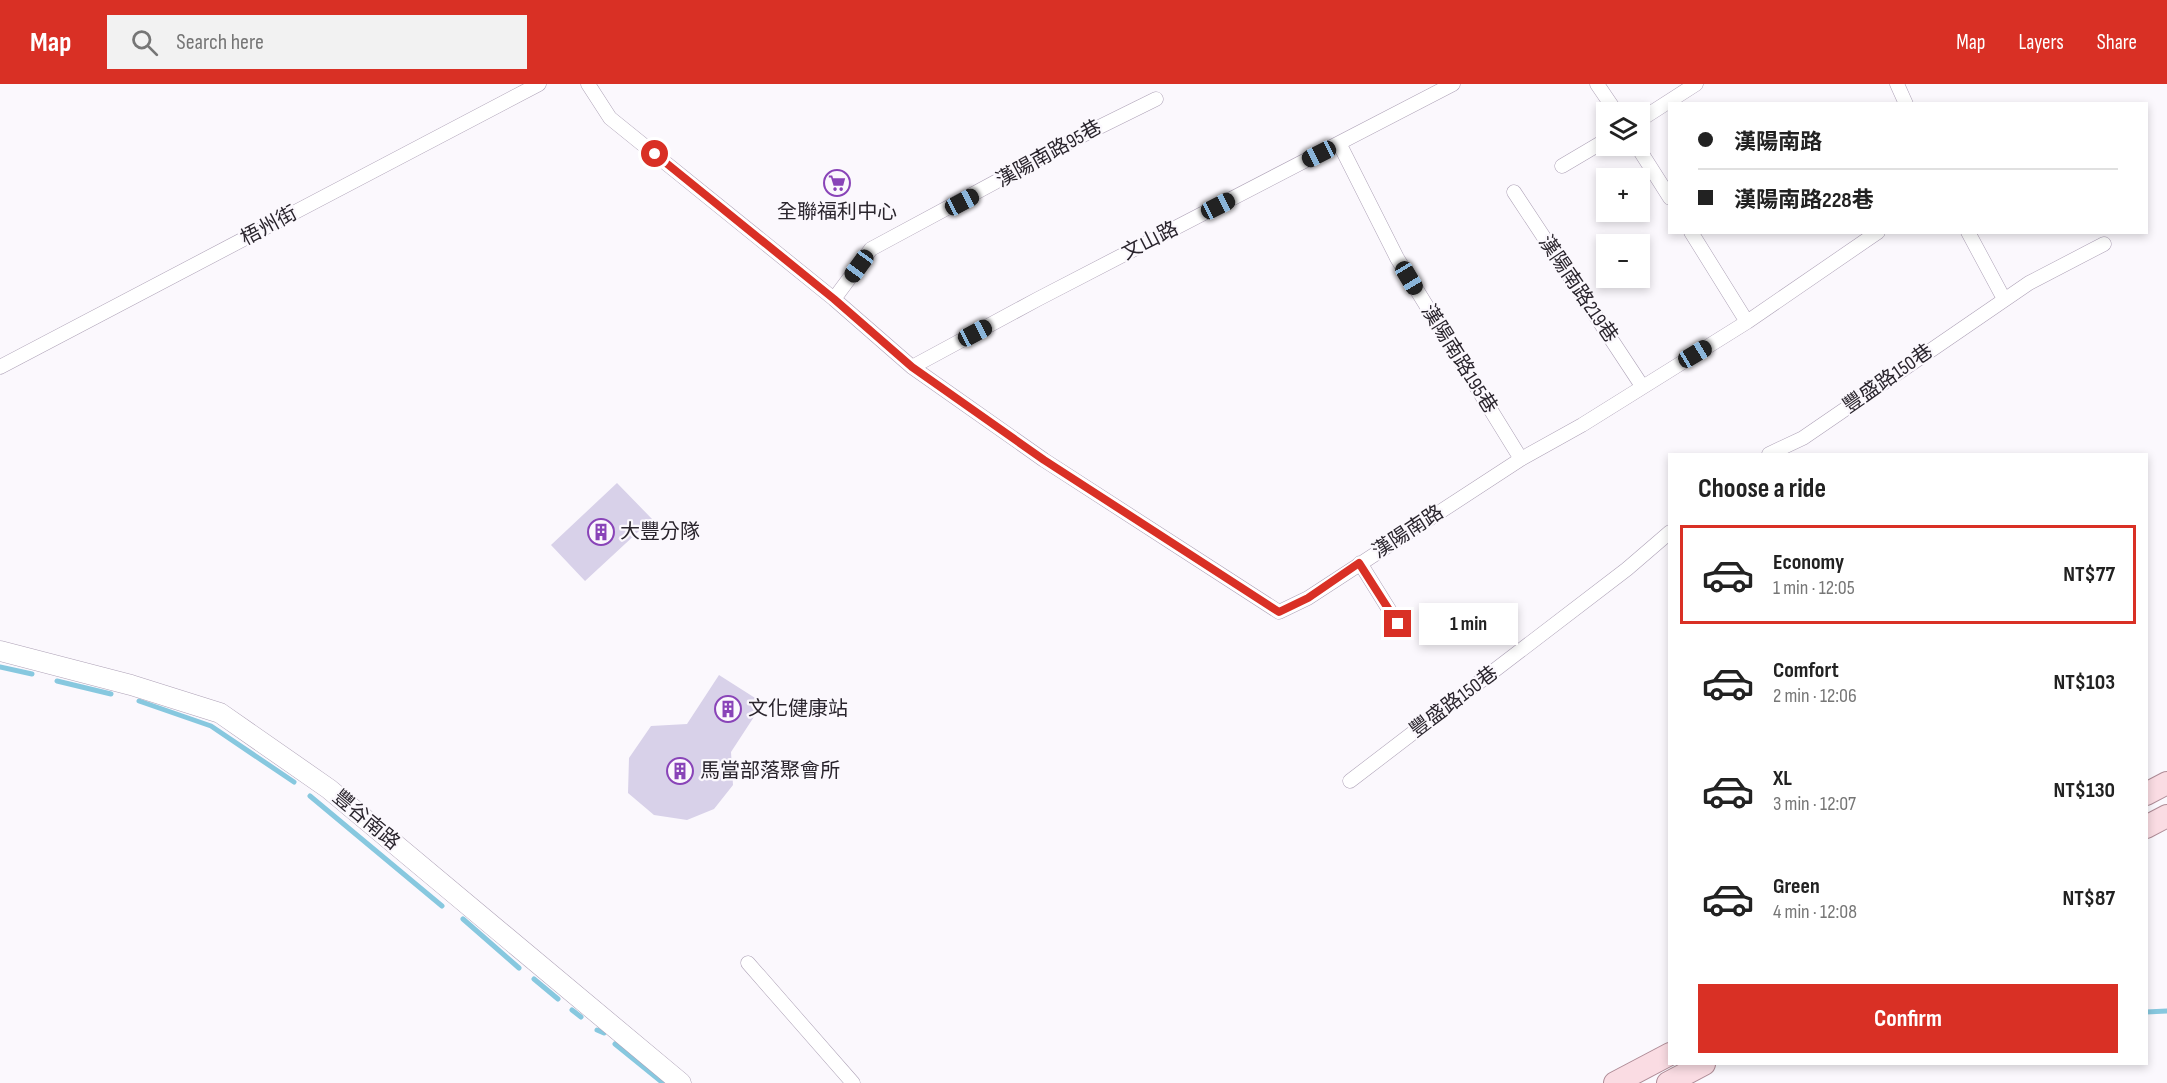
<!DOCTYPE html>
<html lang="en">
<head>
<meta charset="utf-8">
<style>
	:root { --surface:#fff; --page:#f2f2f2; --text:#222; --muted:#767676; --line:#e0e0e0; --accent:#d93025 }
	body { margin:0; font-family:"Sofia Sans Condensed","Noto Sans TC",sans-serif; background:var(--page); color:var(--text); height:100vh; display:flex; flex-direction:column; font-size:22px; white-space:nowrap }
	* { box-sizing:border-box; margin:0 }
	p { font-size:20px; color:var(--muted) }
	.icon { flex:none; width:33px; height:33px; fill:none; stroke:currentColor; stroke-width:2; stroke-linecap:round; stroke-linejoin:round }
	.map { position:relative; flex:1; overflow:hidden }
	.panel { position:absolute; left:1668px; top:369px; width:480px; height:612px; display:flex; flex-direction:column; background:var(--surface); border-radius:0px; box-shadow:0 3px 9px #0003 }
	.panel>* { flex:none }
	.top-card { position:absolute; left:1668px; top:18px; width:480px; height:132px; border-radius:0px; box-shadow:0 3px 9px #0003; display:grid; align-content:center; height:132px; padding:0 30px; background:var(--surface) }
	.fabs { position:absolute; left:1596px; top:18px; display:grid; gap:12px }
	.fabs a { display:grid; place-items:center; width:54px; height:54px; border-radius:0px; background:var(--surface); box-shadow:0 3px 9px #0003; font-size:30px }
	.end { position:absolute; width:27px; height:27px; margin:-14px; border:8px solid #d93025; background:#fff; box-shadow:0 0 0 3px #fff }
	.from { border-radius:50% }
	.bubble { position:absolute; height:42px; border-radius:0px; background:var(--surface); box-shadow:0 3px 9px #0003; font-size:20px; font-weight:700; line-height:42px; text-align:center }
	.car { position:absolute; width:18px; height:36px; margin:-18px -9px; border-radius:8px; box-shadow:0 0 4px 2px #0007; background:linear-gradient(#222 24%,#8ab4d8 0 40%,#222 0 76%,#8ab4d8 0 86%,#222 0) }
	.top-card b { display:flex; align-items:center; gap:21px; height:57px; font-size:22px }
	.top-card b+b { border-top:2px solid var(--line) }
	.top-card i { width:15px; height:15px; background:var(--text) }
	ul { padding:0; list-style:none }
	li { display:flex; align-items:center; gap:18px; height:99px; margin:0 12px 9px; padding:0 18px; border:3px solid transparent; border-radius:0px }
	li div { flex:1 }
	li b { display:block; font-size:22px }
	li em { font-style:normal; font-weight:700 }
	li.selected { border-color:var(--accent) }
	li>.icon { width:54px; height:54px; stroke-width:1.5 }
	h2 { padding:0 30px; font-size:27px; line-height:72px }
	.cta { display:flex; gap:12px; margin-top:auto; padding:12px 30px }
	.cta a { flex:1; height:69px; border-radius:0px; background:var(--accent); color:#fff; font-size:24px; font-weight:700; line-height:69px; text-align:center }
	header { display:flex; align-items:center; gap:36px; box-sizing:border-box; height:84px; padding:0 30px; background:var(--accent); color:#fff }
	header strong { font-size:28px }
	nav { display:flex; gap:33px; margin-inline-start:auto; font-size:21px }
	.search { width:420px; height:54px; background:var(--page); display:flex; align-items:center; gap:15px; box-sizing:border-box; padding:0 21px; border-radius:0px; color:var(--muted); font-size:22px }
	.map>svg:first-child { display:block }
</style>
</head>
<body>
<header>
<strong>Map</strong>
<div class="search"><svg class="icon" aria-label="search" viewBox="0 0 24 24"><circle cx="10" cy="10" r="6"/><path d="M15 15l6 6"/></svg>Search here</div>
<nav><a>Map</a><a>Layers</a><a>Share</a></nav>
</header>
<div class="map">
<svg width="2167" height="999" viewBox="0 0 2167 999">
	<rect width="100%" height="100%" fill="#fbf8fd"/>
	<g fill="none" stroke-linecap="round" stroke-linejoin="round">
		<path stroke="#87c8df" stroke-width="5" d="M0,583L32,590
			M57,597L111,610
			M139,617L211,642L294,698
			M310,712L442,822
			M463,835L519,884
			M534,895L558,915
			M572,926L581,933
			M2146,928L2167,927
			M597,946L604,949
			M615,960L663,999"/>
	</g>
	<path fill="#d8d1e9" d="M617,399L652,435L585,497L551,461Z
		M719,591L763,619L731,668L733,701L714,725L687,736L654,731L628,709L629,674L651,642L687,640Z"/>
	<g fill="none" stroke-linecap="round" stroke-linejoin="round">
		<defs>
			<path id="street" d="M588,0L610,34L834,215L912,283L1044,376L1279,528L1308,514L1521,375L1582,341L1747,238L1878,148
				M1597,0L1616,28
				M1897,0L1906,20
				M1640,36L1696,0
				M1339,59L1397,174L1521,375
				M1637,62L1670,114
				M1562,82L1606,56
				M1514,108L1642,302
				M1691,148L1747,238
				M1968,148L2004,215
				M834,215L871,165L1079,53L1156,15
				M0,283L539,0
				M912,283L1038,215L1453,0
				M1769,370L1803,354L2029,199L2104,160
				M1360,479L1398,540
				M1350,697L1627,485L1670,448
				M748,879L853,999"/>
			<path id="secondary" d="M0,567L131,601L220,629L329,705L681,999"/>
			<path id="primary" d="M2146,710L2167,699
				M2146,743L2167,732
				M1615,999L1670,970
				M1668,999L1704,980"/>
		</defs>
		<use href="#street" stroke="#ada1b6" stroke-width="15"/>
		<use href="#secondary" stroke="#ada1b6" stroke-width="21"/>
		<use href="#primary" stroke="#af8c97" stroke-width="24"/>
		<use href="#street" stroke="#fff" stroke-width="14"/>
		<use href="#secondary" stroke="#fff" stroke-width="20"/>
		<use href="#primary" stroke="#fadce3" stroke-width="22"/>
	</g>
	<g fill="none" stroke-linecap="round" stroke-linejoin="round">
		<path stroke="#d93025" stroke-width="8" d="M655,70L834,215L912,283L1044,376L1279,528L1308,514L1359,479L1398,540"/>
	</g>
	<defs>
		<symbol id="supermarket-ring" viewBox="-11 -11 22 22"><circle r="9.5" fill="#fbf8fd" stroke="#8944b8" stroke-width="1.5"/><path d="M-6-5.5h2.5l.6 2H6L4.5 2H-2.5L-4.4-4H-6ZM-1.5 3.2a1.3 1.3 0 1 0 .1 0ZM3 3.2a1.3 1.3 0 1 0 .1 0Z" fill="#8944b8"/></symbol>
		<symbol id="building-ring" viewBox="-11 -11 22 22"><circle r="9.5" fill="#fbf8fd" stroke="#8944b8" stroke-width="1.5"/><path d="M-4-6H4V6H1V3H-1V6H-4ZM-2.5-4.3h1.7v1.8h-1.7ZM.8-4.3h1.7v1.8H.8ZM-2.5-1h1.7V.8h-1.7ZM.8-1h1.7V.8H.8Z" fill="#8944b8"/></symbol>
	</defs>
	<g fill-rule="evenodd">
		<use href="#supermarket-ring" x="822" y="84" width="30" height="30"/>
		<use href="#building-ring" x="586" y="433" width="30" height="30"/>
		<use href="#building-ring" x="713" y="610" width="30" height="30"/>
		<use href="#building-ring" x="665" y="672" width="30" height="30"/>
	</g>
	<g text-anchor="middle" dominant-baseline="central" stroke-width="4.5" stroke-linejoin="round" paint-order="stroke">
		<g font-size="20" fill="#2a252d" stroke="#fbf8fd">
			<text transform="translate(1049 70) rotate(-29)">漢陽南路95巷</text>
			<text transform="translate(269 142) rotate(-28)">梧州街</text>
			<text transform="translate(1150 157) rotate(-27)">文山路</text>
			<text transform="translate(1578 205) rotate(56)">漢陽南路219巷</text>
			<text transform="translate(1459 275) rotate(58)">漢陽南路195巷</text>
			<text transform="translate(1888 295) rotate(-35)">豐盛路150巷</text>
			<text transform="translate(1408 448) rotate(-33)">漢陽南路</text>
			<text transform="translate(1454 618) rotate(-37)">豐盛路150巷</text>
			<text transform="translate(366 736) rotate(40)">豐谷南路</text>
		</g>
		<g font-size="20" fill="#2a252d" stroke="#fbf8fd" text-anchor="start">
			<text x="837" y="128" text-anchor="middle">全聯福利中心</text>
			<text x="620" y="448">大豐分隊</text>
			<text x="748" y="625">文化健康站</text>
			<text x="700" y="687">馬當部落聚會所</text>
		</g>
	</g>
</svg>
<div class="fabs">
<a><svg class="icon" aria-label="layers" viewBox="0 0 24 24"><path d="M12 4l9 5-9 5-9-5zM3 14l9 5 9-5"/></svg></a>
<a>+</a>
<a>−</a>
</div>
<i class="end from" style="left:655px;top:70px"></i>
<i class="end" style="left:1398px;top:540px"></i>
<div class="bubble" style="left:1419px;top:519px;width:99px">1 min</div>
<i class="car" style="left:1319px;top:70px;rotate:243deg"></i>
<i class="car" style="left:962px;top:118px;rotate:62deg"></i>
<i class="car" style="left:1218px;top:122px;rotate:63deg"></i>
<i class="car" style="left:859px;top:182px;rotate:216deg"></i>
<i class="car" style="left:1409px;top:194px;rotate:149deg"></i>
<i class="car" style="left:975px;top:249px;rotate:62deg"></i>
<i class="car" style="left:1695px;top:270px;rotate:59deg"></i>
<div class="top-card">
<b><i class="from"></i>漢陽南路</b>
<b><i></i>漢陽南路228巷</b>
</div>
<section class="panel">
<h2>Choose a ride</h2>
<ul>
<li class="selected"><svg class="icon" aria-label="car" viewBox="0 0 24 24"><path d="M5 17H2v-5l4-1 3-4h7l3 4 3 1v5h-3M9 17h6M6 11h13"/><circle cx="7" cy="17" r="2"/><circle cx="17" cy="17" r="2"/></svg><div><b>Economy</b><p>1 min · 12:05</p></div><em>NT$77</em></li>
<li><svg class="icon" aria-label="car" viewBox="0 0 24 24"><path d="M5 17H2v-5l4-1 3-4h7l3 4 3 1v5h-3M9 17h6M6 11h13"/><circle cx="7" cy="17" r="2"/><circle cx="17" cy="17" r="2"/></svg><div><b>Comfort</b><p>2 min · 12:06</p></div><em>NT$103</em></li>
<li><svg class="icon" aria-label="car" viewBox="0 0 24 24"><path d="M5 17H2v-5l4-1 3-4h7l3 4 3 1v5h-3M9 17h6M6 11h13"/><circle cx="7" cy="17" r="2"/><circle cx="17" cy="17" r="2"/></svg><div><b>XL</b><p>3 min · 12:07</p></div><em>NT$130</em></li>
<li><svg class="icon" aria-label="car" viewBox="0 0 24 24"><path d="M5 17H2v-5l4-1 3-4h7l3 4 3 1v5h-3M9 17h6M6 11h13"/><circle cx="7" cy="17" r="2"/><circle cx="17" cy="17" r="2"/></svg><div><b>Green</b><p>4 min · 12:08</p></div><em>NT$87</em></li>
</ul>
<div class="cta"><a>Confirm</a></div>
</section>
</div>
</body>
</html>
